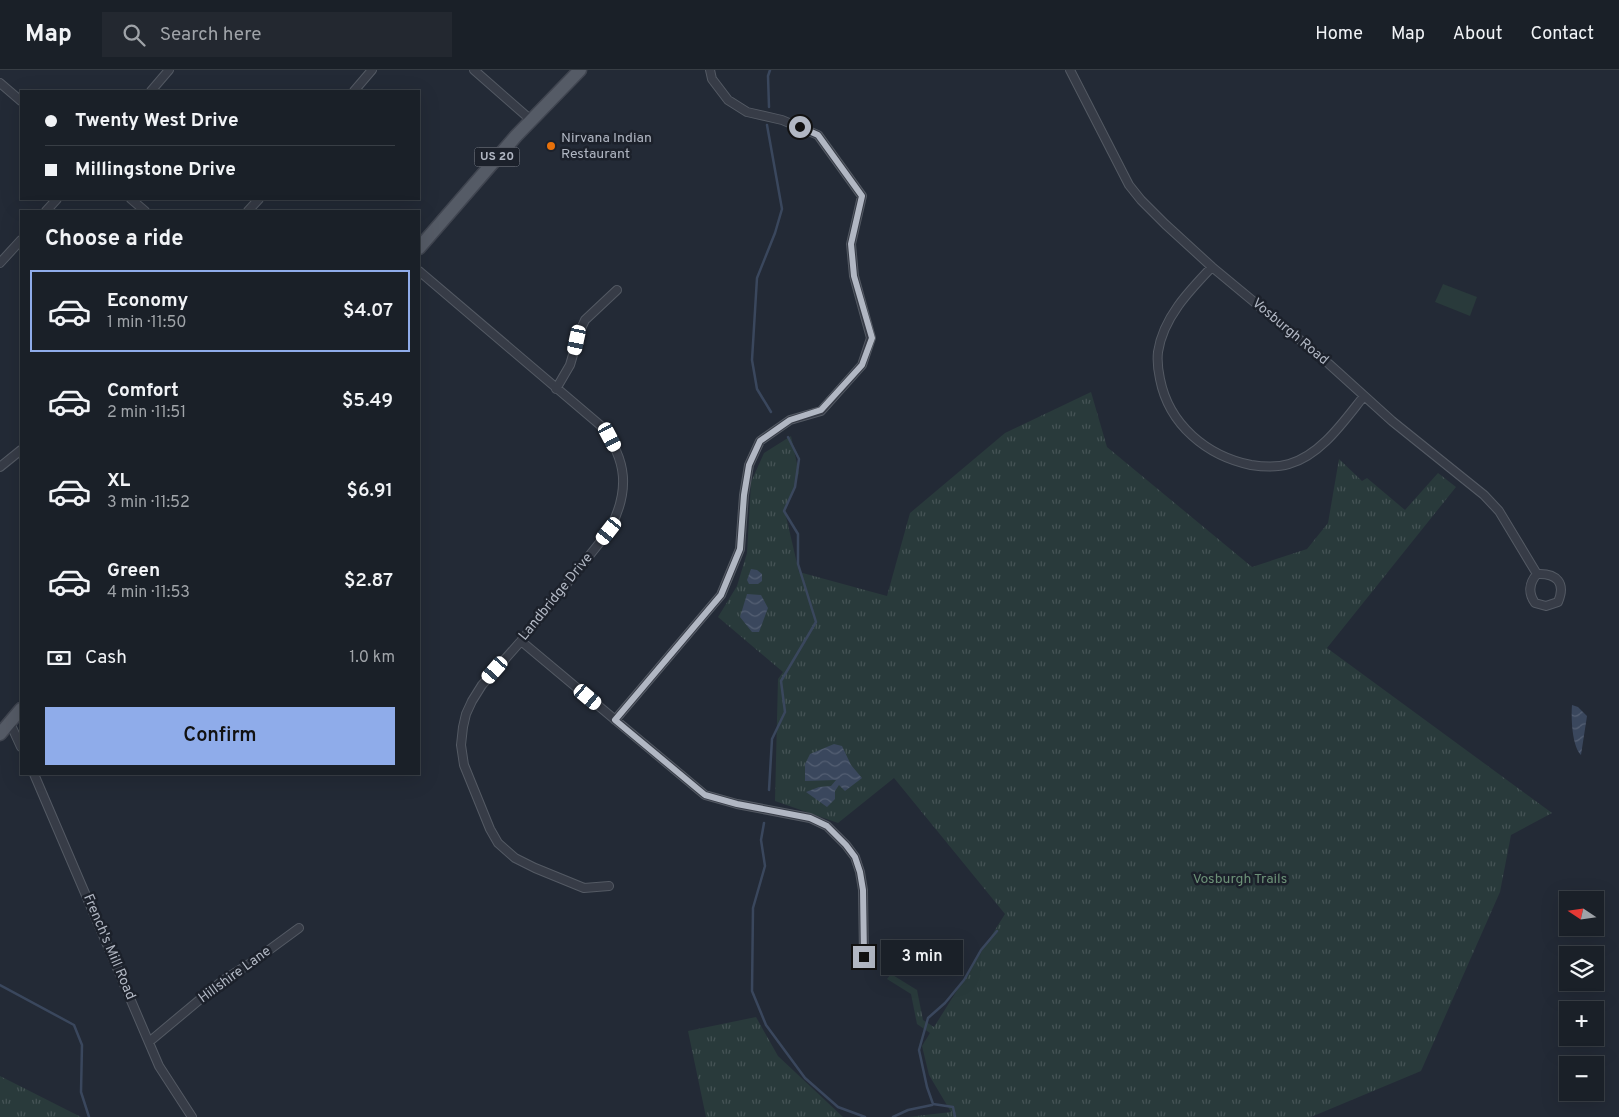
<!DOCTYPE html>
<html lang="en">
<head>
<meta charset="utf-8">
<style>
	:root { --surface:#1a2028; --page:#232830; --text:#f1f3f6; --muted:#9fa3a8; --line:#383e45; --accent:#8facea }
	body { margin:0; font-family:Overpass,sans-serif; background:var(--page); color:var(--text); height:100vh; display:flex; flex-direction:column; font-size:19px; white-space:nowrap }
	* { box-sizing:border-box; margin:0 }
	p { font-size:16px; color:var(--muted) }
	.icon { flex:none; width:28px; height:28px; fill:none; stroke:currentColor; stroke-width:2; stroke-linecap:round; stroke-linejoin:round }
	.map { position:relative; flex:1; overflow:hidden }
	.drawer { position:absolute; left:20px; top:140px; width:400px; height:565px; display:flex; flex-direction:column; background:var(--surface); border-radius:0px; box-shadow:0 5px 20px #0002,0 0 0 1px var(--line) }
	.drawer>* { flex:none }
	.guide { position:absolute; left:20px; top:20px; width:400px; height:110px; border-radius:0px; box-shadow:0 5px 20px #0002,0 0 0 1px var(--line); display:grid; align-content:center; height:110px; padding:0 25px; background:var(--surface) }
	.needle { width:32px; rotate:283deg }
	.controls { position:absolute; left:1559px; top:821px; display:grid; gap:10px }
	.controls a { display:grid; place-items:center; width:45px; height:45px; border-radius:0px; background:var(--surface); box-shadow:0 5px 20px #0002,0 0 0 1px var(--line); font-size:25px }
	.end { position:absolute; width:22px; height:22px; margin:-11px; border:6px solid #b1b7c3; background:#111; box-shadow:0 0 0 2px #111 }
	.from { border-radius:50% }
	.bubble { position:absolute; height:35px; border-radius:0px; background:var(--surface); box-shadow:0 5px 20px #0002,0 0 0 1px var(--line); font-size:16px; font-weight:600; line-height:35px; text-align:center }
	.car { position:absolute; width:15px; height:30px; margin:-15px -8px; border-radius:6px; box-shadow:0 0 4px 1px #0007; background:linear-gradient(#fff 24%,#345 0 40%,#fff 0 76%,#345 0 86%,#fff 0) }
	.guide b { display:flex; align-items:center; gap:18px; height:48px; font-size:19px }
	.guide b+b { border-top:1px solid var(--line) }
	.guide i { width:12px; height:12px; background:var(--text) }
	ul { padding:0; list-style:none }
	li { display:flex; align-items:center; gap:15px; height:82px; margin:0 10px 8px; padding:0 15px; border:2px solid transparent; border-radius:0px }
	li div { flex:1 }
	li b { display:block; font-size:19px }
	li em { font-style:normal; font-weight:600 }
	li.active { border-color:var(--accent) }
	li>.icon { width:45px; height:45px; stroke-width:1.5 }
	h2 { padding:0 25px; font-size:22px; line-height:60px }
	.pay { display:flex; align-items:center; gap:12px; height:55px; padding:0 25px; font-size:19px }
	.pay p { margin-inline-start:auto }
	.action { display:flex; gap:10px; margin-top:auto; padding:10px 25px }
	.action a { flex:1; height:58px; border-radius:0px; background:var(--accent); color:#111; font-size:20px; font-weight:600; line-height:58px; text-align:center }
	header { display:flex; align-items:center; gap:30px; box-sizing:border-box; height:70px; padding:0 25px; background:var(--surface); border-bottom:1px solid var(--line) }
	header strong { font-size:24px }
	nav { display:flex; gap:28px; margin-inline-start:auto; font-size:18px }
	.search { width:350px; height:45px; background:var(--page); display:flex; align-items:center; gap:12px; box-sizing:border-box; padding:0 18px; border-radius:0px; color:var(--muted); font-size:19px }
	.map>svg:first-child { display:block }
</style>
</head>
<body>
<header>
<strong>Map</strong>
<div class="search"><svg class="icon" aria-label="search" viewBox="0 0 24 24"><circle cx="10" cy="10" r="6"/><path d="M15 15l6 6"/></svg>Search here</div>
<nav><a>Home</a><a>Map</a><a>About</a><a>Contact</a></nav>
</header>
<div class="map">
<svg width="1619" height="1047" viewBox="0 0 1619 1047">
	<defs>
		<pattern id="park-tufts" width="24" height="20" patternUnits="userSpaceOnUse" patternTransform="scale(1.25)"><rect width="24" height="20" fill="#293a3b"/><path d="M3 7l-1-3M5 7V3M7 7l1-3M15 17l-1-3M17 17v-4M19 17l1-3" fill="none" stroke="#465456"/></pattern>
		<pattern id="water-waves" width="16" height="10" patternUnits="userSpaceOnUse" patternTransform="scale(1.25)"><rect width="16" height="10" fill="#3a475d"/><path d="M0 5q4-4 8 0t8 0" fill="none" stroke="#545f73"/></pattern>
	</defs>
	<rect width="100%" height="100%" fill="#232a36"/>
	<path fill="url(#park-tufts)" d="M1091,322L1107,377L1252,497L1307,479L1328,453L1339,389L1362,411L1367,408L1405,440L1438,403L1456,417L1327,578L1552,743L1511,765L1500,822L1421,1001L1311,1047H908L951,1042L929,1005L922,976L930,963L917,954L911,924L887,909L891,904L917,920L923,950L934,957L1005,844L894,708L838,753L775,731L778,609L783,602L718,547L737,516L747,483L751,412L764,383L791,366L799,403L785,442L799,502L887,526L910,443L1005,363Z
		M756,947L778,986L843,1047H706L688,961Z
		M0,1006L81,1047H0Z"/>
	<path fill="#293a3b" d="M1443,214L1477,227L1470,246L1435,232Z"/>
	<path fill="url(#water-waves)" d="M751,499L757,500L762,504V511L758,514H749L747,510Z
		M747,524L761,525L768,538L759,562H752L740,547Z
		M1572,635L1578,637L1587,646L1581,685C1572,676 1571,648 1572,635Z
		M834,674L842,676L851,695L862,708L845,721L839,715L835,721V729L827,737L806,722L819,717L831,716L836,710L805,711V694L810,684Z"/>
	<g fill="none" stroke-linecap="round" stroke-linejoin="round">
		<path stroke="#3a475d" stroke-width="2.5" d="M769,37L768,6L770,0
			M767,55L782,139L775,163L757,208L752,290L757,319L771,342
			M769,720L772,669L785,642L781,611L816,552L798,494V464L784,441L795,417L799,389L788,367
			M764,753L761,770L765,796L753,838L752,921L766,955L805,1008L838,1037L865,1047
			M0,915L74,955L82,975L81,1022L89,1047
			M893,1047L908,1040L932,1035
			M955,1047L953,1037L933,1034L927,1017L919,980L928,948L945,933L964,910L981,880L997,861"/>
		<defs>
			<path id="minor" d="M474,0L531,50
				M1070,0L1129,115L1141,130L1165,154L1212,197L1329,294L1392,351L1484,425L1499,441L1537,504
				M0,13L21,31
				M151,21L169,0
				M354,21L372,0
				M131,129L145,141
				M46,141L57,129
				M248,141L259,129
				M0,193L21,170
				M1212,197C1189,221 1163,248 1158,282C1157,291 1158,300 1160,309C1169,355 1207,386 1251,395C1264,397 1276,398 1289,394C1321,385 1344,351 1364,326
				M419,201L600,355C628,390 630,421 609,461L521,571L482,615L472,631L466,644L463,657L461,675L464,695L490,759L498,773L515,788L535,798L584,818L609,816
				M556,319L570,295L580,261L585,250L617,220
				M0,397L21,380
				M1537,504C1557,503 1566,513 1558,532L1546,536L1535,533C1528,523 1529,513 1537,504Z
				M521,571L705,725L737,734L810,748L827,756L846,775L855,787L860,802L863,820L864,887
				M615,650L721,525L740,479L744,425L749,395L760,371L790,350L821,341L862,295L871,268L854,206L851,174L862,126L818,65L782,50L747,42L728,30L712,9L710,0
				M10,653L21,677
				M34,704L159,996L192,1047
				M149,972L222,911L254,891L299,858"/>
			<path id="primary" d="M419,178L516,66L580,0
				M0,664L21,639"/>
		</defs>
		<use href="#minor" stroke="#545a64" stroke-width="10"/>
		<use href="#primary" stroke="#404550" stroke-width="15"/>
		<use href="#minor" stroke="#373c47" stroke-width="8"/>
		<use href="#primary" stroke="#555b66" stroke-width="12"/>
	</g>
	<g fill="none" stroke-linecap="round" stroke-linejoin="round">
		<path stroke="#b1b7c3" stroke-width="6" d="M800,57L818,65L862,126L851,174L854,206L872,268L862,295L821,340L790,350L760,371L749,395L744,425L740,479L721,525L615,650L705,725L737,734L810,748L827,756L846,775L855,787L860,802L863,820L864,887"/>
	</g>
	<circle fill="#e8710a" stroke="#1c212b" stroke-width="2" cx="551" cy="76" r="5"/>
	<g text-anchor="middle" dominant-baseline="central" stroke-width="5" stroke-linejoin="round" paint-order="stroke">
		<rect fill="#1c212b" stroke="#848a95" stroke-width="1" x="474.5" y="77.5" width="45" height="19" rx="4"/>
		<g font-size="12" font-weight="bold" fill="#b1b7c3">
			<text x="497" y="87">US 20</text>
		</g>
		<g font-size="14" fill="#b1b7c3" stroke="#1c212b" text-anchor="start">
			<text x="561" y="68">Nirvana Indian<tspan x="561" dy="16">Restaurant</tspan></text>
		</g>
		<g font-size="14" fill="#b1b7c3" stroke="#1c212b">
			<text transform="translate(1290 262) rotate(40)">Vosburgh Road</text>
			<text transform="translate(556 527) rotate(-51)">Landbridge Drive</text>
			<text transform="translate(109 877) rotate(67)">French's Mill Road</text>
			<text transform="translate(235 905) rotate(-36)">Hillshire Lane</text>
		</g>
		<g font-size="14" fill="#6c9177" stroke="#1c212b">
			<text x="1240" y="809">Vosburgh Trails</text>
		</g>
	</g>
</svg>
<div class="controls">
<a><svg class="needle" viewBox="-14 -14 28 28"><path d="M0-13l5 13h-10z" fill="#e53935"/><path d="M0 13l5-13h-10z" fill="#9fa3a8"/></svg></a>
<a><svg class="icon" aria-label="layers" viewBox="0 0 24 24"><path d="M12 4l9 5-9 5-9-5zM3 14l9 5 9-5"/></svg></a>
<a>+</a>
<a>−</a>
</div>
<i class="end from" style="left:800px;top:57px"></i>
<i class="end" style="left:864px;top:887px"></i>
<div class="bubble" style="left:881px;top:870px;width:82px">3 min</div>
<i class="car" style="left:577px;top:270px;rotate:192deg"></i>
<i class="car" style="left:610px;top:367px;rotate:152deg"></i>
<i class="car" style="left:609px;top:461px;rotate:218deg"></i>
<i class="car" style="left:495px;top:600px;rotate:221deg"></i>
<i class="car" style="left:588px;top:627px;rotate:130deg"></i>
<div class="guide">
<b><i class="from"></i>Twenty West Drive</b>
<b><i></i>Millingstone Drive</b>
</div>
<section class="drawer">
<h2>Choose a ride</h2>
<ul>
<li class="active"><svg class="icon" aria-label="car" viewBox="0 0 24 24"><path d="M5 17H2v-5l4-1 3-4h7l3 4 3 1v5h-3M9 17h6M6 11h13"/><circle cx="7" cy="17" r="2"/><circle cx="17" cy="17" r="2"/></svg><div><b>Economy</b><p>1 min · 11:50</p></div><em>$4.07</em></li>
<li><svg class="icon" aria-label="car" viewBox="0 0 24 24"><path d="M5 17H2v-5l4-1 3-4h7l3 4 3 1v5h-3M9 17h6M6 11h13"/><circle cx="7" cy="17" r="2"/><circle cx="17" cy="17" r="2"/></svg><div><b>Comfort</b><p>2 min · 11:51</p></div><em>$5.49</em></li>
<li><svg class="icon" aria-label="car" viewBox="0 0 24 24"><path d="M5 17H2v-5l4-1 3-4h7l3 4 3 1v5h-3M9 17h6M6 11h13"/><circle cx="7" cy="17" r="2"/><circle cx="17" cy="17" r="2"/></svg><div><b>XL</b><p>3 min · 11:52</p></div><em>$6.91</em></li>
<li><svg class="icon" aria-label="car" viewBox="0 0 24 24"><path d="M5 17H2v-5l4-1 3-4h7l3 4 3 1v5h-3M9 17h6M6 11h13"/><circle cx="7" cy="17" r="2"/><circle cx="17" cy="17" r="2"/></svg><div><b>Green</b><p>4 min · 11:53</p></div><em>$2.87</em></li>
</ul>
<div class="pay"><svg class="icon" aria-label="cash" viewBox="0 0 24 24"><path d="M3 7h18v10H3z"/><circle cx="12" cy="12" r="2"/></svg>Cash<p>1.0 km</p></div>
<div class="action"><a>Confirm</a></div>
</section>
</div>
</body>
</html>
